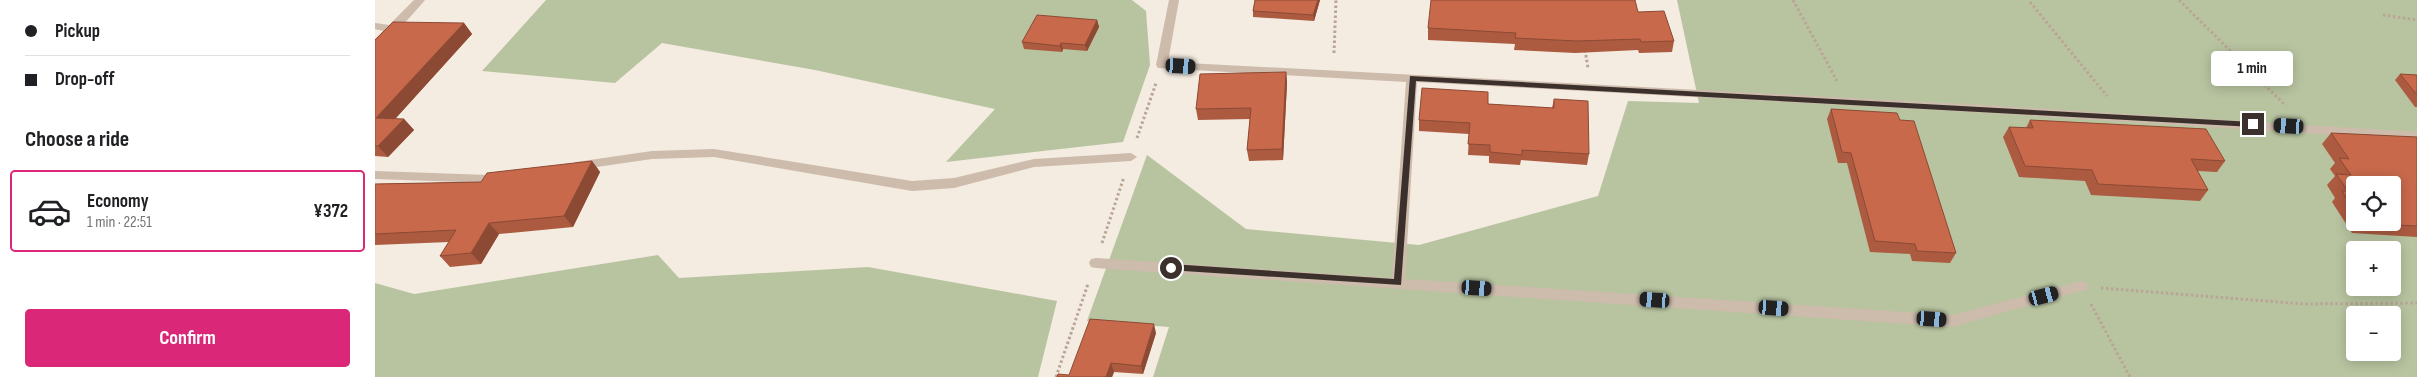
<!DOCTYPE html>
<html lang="en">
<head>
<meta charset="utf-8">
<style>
	:root { --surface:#fff; --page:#f6f6f6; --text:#202124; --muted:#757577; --line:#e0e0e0; --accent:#db2777 }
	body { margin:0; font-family:"Sofia Sans Condensed",sans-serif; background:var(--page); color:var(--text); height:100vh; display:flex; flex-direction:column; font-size:19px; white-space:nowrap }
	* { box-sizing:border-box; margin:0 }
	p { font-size:16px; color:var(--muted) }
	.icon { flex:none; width:28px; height:28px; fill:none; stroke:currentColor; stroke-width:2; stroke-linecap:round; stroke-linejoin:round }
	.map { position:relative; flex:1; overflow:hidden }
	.sheet { display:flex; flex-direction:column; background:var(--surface); width:375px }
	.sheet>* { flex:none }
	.top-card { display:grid; align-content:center; height:110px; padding:0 25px; background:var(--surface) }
	.buttons { position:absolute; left:1971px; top:176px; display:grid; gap:10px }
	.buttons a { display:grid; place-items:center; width:55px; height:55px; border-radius:5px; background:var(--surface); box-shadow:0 2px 12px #0003; font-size:25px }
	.end { position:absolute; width:22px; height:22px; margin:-11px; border:6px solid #3b302b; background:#fff; box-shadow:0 0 0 2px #fff }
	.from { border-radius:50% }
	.bubble { position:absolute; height:35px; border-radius:5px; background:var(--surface); box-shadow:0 2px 12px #0003; font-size:16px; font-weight:700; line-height:35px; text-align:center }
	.car { position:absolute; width:15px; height:30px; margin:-15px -8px; border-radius:6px; box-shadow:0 0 4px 1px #0007; background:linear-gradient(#222 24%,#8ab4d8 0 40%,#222 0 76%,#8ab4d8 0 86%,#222 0) }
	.top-card b { display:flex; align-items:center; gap:18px; height:48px; font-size:19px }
	.top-card b+b { border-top:1px solid var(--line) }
	.top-card i { width:12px; height:12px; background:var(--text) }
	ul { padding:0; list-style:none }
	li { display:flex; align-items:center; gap:15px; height:82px; margin:0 10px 8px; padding:0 15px; border:2px solid transparent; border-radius:5px }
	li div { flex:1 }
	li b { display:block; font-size:19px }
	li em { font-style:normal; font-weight:700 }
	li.selected { border-color:var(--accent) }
	li>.icon { width:45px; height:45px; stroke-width:1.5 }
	h2 { padding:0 25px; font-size:22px; line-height:60px }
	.button { display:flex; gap:10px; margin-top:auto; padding:10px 25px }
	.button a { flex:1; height:58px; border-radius:5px; background:var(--accent); color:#fff; font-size:20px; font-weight:700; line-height:58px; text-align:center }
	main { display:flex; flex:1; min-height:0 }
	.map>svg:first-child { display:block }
</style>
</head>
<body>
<main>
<section class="sheet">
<div class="top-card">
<b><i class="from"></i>Pickup</b>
<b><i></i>Drop-off</b>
</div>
<h2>Choose a ride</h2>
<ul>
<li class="selected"><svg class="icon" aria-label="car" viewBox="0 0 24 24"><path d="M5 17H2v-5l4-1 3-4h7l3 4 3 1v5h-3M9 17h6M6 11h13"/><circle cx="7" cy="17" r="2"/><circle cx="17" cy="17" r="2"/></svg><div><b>Economy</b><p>1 min · 22:51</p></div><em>¥372</em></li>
</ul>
<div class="button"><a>Confirm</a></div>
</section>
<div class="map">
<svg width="2042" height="377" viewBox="0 0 2042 377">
	<rect width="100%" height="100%" fill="#f4ebe1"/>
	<path fill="#b8c4a0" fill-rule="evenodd" d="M171,0H757L771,11L775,65L748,142L571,162L620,109L440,70L287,43L240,83L107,71Z
		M1302,0H2042V377H778L794,327L712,321L772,155L871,229L1044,245L1223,196L1253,101L1324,103ZM1980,185H2018V222H1980ZM1980,250H2018V288H1980ZM1980,315H2018V352H1980Z
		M283,255L304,278L493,267L682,301L663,377H0V283L39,294Z"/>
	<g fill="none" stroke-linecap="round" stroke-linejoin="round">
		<path stroke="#b9a596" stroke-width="3" stroke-dasharray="2.5 2.5" stroke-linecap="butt" d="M1418,0L1462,81
			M1804,0L1911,106
			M1655,2L1732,96
			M2008,15L2042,20
			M1210,50L1213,68
			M959,53L961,0
			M762,138L781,83
			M727,243L749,177
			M1726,288L1929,304L2042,303
			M1716,304L1755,377
			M681,377L713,284"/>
		<path fill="#cdbbac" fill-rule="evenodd" d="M39,0H50C43,9 9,46 0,49V39L8,31L0,29V23L14,25Z
			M794,0H804L793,62L1611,105L2042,132V140L1611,113L1042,82L1030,279L1577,315L1706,281L1711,282L1713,286L1711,290L1706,291L1577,327L721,268L716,267L714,263L716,259L721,258L1017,278L1031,82L783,68L781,65Z
			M339,149L537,181L579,178L659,159L756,153L762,157L756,161L659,167L579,188L537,191L339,157L277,159L201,170L195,166L201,162L277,151Z
			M0,171L114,175L125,173L131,177L129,180L114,183L0,179Z"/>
	</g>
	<path fill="#ac5a40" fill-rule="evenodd" d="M880,0H945L939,21L878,17V11Z
		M1263,12L1299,41L1297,52L1264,53L1263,50L1200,53L1139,50L1140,44L1053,40V28Z
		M722,20L724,27L712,51L688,49L687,52L649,49L647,42Z
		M89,23L97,34L20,119H29L39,130L13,157L0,156V40Z
		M911,72L912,83L908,160L874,161L872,150L875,119L823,120L821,109Z
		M2025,74L2042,75V107H2040L2020,80Z
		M1179,99L1214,154L1212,165L1146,160L1145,165L1114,163V156L1093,155L1094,134L1044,131V120L1113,104L1177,108Z
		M1456,109L1525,120L1581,253L1575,263L1537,261L1535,254L1495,252L1472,163H1463L1452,119Z
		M1655,120L1850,161L1842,172L1822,171L1833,190L1825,201L1716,195L1710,181L1644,177L1628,137L1634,127L1651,128Z
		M1956,133L2042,137V237L1977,233L1957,202L1960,198L1952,185L1960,176L1955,169L1960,163L1947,144ZM1980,185L2018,222H1980Z
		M217,161L225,172L198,227L124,234L106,264L75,267L65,256L74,242L0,245V184L106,182Z
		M781,333L768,374L739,372L737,377H682L694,375Z"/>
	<path fill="#8c4a34" d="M943,0H945L939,21L938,15Z
		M722,20L724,27L712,51L710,45Z
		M89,23L97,34L11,129L1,118Z
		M686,43L688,49L687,52L685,46Z
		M911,72L912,83L908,160L907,149Z
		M29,119L39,130L13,157L3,146Z
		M217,161L225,172L198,227L189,216Z
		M114,223L124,234L106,264L96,253Z
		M779,324L781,333L768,374L766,366Z
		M736,363L739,372L737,377H731Z"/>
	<path fill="#c8694b" stroke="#8c4a34" d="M880,0H943L938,15L878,11Z
		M1056,0H1260L1263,12L1289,11L1299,41L1266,42L1265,39L1202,41L1140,38L1141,33L1053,28Z
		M662,15L722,20L710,45L686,43L685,46L647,42Z
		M18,22L89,23L1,118L29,119L3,146H0V40Z
		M911,72L907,149L872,150L876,108L821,109L825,74Z
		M2025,74L2042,75V95Z
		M1047,88L1113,92V104L1179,108V99L1213,101L1214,154L1147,150V155L1115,152V145L1093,144L1095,123L1044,120Z
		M1456,109L1522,113L1525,120L1539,121L1581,253L1542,251L1540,244L1500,241L1476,153L1467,152Z
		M1655,120L1831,129L1850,161L1816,159L1833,190L1723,184L1717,170L1650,166L1634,127L1658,128Z
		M1956,133L2042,137V226L1987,223L2018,222V185H1980V212L1967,191H1973L1961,174L1976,175L1964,158L1974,159Z
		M217,161L189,216L114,223L96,253L65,256L81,230L0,234V184L106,182L112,173Z
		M715,319L779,324L766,366L736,363L731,377H682L683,374L694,375Z"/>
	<path fill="#3b302b" d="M1035,76L1878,122L1882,124L1878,127L1041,81L1026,285L793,270V265L796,264L1019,279Z"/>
</svg>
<div class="buttons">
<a><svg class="icon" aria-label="locate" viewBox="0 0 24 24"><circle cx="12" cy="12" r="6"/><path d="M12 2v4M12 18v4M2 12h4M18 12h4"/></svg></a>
<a>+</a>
<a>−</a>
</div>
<i class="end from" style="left:796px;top:268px"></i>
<i class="end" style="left:1878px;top:124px"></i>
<div class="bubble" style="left:1836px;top:51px;width:82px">1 min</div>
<i class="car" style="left:806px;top:66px;rotate:93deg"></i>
<i class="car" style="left:1914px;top:126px;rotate:273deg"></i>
<i class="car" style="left:1102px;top:288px;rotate:94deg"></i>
<i class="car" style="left:1669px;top:296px;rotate:75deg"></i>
<i class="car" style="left:1280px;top:300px;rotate:274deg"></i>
<i class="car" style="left:1399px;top:308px;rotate:94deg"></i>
<i class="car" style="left:1557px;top:319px;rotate:94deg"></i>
</div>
</main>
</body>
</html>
